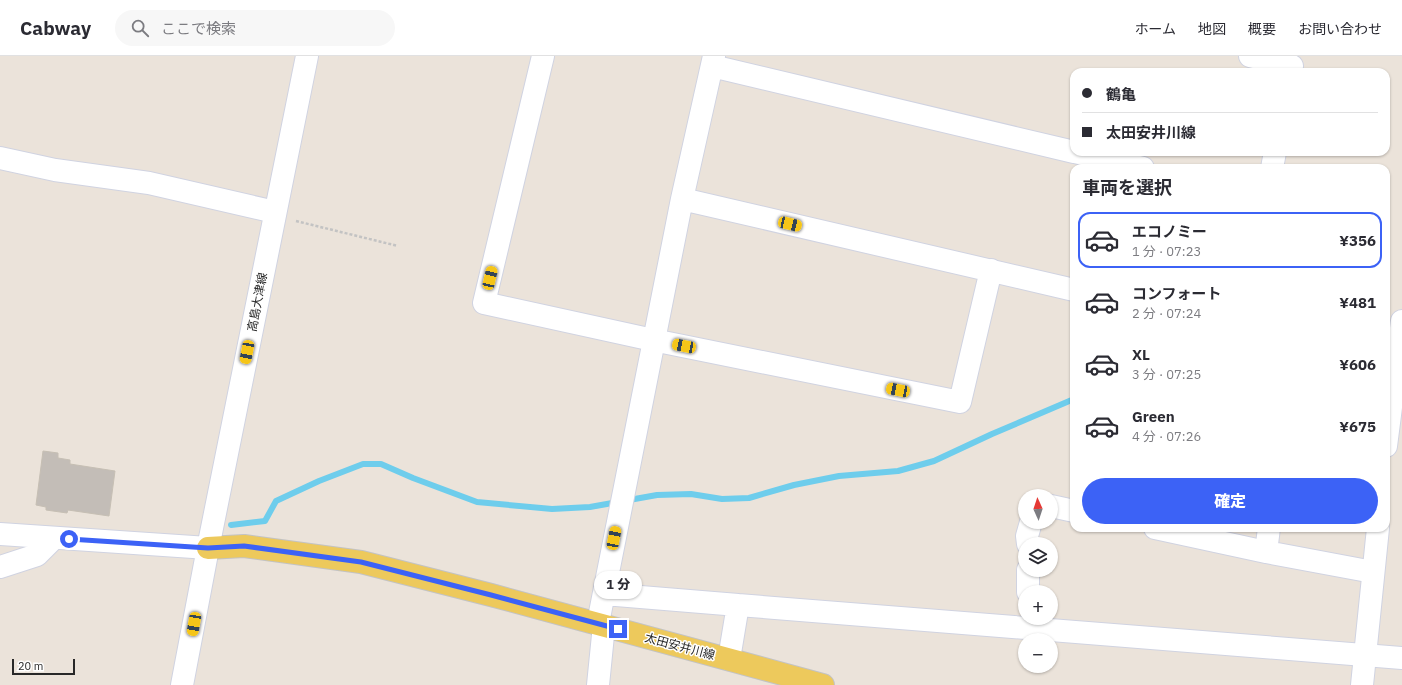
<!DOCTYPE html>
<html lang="ja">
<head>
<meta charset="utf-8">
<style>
	:root { --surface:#fff; --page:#f7f7f7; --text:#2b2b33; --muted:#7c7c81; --line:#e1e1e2; --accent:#3c62f6 }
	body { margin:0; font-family:"IBM Plex Sans","Noto Sans JP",sans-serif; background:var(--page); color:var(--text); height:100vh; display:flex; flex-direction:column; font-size:15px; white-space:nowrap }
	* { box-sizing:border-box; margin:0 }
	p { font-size:13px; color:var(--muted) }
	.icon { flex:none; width:22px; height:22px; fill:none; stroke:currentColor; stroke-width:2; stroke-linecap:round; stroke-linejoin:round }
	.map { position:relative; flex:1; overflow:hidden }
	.details { position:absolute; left:1070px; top:108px; width:320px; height:368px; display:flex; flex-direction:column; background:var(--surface); border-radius:12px; box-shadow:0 1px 3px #0004 }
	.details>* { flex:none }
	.guide { position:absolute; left:1070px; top:12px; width:320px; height:88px; border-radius:12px; box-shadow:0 1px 3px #0004; display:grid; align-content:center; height:88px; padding:0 12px; background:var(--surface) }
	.needle { width:26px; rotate:357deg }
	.buttons { position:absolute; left:1018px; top:433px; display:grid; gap:8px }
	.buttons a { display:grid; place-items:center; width:40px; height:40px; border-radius:50%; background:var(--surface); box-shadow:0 1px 3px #0004; font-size:20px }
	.scale { position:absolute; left:12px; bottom:10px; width:63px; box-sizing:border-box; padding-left:4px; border:2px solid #282828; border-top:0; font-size:11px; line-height:14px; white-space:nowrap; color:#282828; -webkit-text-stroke:3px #fff; paint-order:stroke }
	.end { position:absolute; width:18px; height:18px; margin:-9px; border:5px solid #3c62f6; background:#fff; box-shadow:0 0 0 2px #fff }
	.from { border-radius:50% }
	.bubble { position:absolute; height:28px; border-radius:14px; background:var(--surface); box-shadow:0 1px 3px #0004; font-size:13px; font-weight:800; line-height:28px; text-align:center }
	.car { position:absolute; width:12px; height:24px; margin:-12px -6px; border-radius:5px; box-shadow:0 0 3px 1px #0007; background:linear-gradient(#f5c518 24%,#345 0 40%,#f5c518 0 76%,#345 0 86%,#f5c518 0) }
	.guide b { display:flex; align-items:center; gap:14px; height:38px; font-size:15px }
	.guide b+b { border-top:1px solid var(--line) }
	.guide i { width:10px; height:10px; background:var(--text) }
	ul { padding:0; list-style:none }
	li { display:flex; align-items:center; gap:12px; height:56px; margin:0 8px 6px; padding:0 4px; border:2px solid transparent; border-radius:12px }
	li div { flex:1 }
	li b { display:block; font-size:15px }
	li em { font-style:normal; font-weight:800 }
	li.active { border-color:var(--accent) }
	li>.icon { width:36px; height:36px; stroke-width:1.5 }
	h2 { padding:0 12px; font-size:18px; line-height:48px }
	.action { display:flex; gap:8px; margin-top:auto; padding:8px 12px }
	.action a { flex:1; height:46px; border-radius:24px; background:var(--accent); color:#fff; font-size:16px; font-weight:800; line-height:46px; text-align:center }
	header { display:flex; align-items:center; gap:24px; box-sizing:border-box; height:56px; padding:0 20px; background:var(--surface); border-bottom:1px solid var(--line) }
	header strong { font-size:19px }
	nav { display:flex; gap:22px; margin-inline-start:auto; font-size:14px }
	.search { width:280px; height:36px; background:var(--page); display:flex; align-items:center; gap:10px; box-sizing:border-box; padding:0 14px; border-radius:22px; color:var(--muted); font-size:15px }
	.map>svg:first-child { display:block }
</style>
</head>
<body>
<header>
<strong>Cabway</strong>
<div class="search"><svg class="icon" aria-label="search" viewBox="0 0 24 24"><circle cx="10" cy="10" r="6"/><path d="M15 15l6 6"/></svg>ここで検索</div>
<nav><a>ホーム</a><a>地図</a><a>概要</a><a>お問い合わせ</a></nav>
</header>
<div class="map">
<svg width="1402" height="629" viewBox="0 0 1402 629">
	<rect width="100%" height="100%" fill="#ebe3da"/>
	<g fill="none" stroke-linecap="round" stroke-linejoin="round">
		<path stroke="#6ecdec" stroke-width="6" d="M231,469L265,465L276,445L319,425L363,408H381L413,422L477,446L552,453L590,451L657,439L691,438L722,443L749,442L794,429L839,420L898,415L934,405L992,378L1074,343"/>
	</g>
	<path fill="#c3bdb7" stroke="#c6bfb4" d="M43,395L58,397V402L70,404V408L115,415L109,460L68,454L67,457L46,454V451L36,449Z"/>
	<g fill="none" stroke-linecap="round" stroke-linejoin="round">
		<defs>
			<path id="minor" d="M543,0L484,247L653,284L960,346L991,214
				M1250,0L1292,10
				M712,10L1074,96
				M1075,96L1143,112
				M0,102L55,114L149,127L275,156
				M1272,112L1275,96
				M682,143L1074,234
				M1051,450L1074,455
				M1155,472L1266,496L1373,516
				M1028,488L1027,480L1031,466
				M1266,496L1269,472
				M0,511L37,499L54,482
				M1028,514V536
				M604,538L738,549
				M598,567L682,143L714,0
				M729,603L738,549L1402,602
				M598,629L604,569"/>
			<path id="tertiary" d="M1386,390L1402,265
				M1362,629L1378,472"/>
			<path id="secondary" d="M0,478L208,492
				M182,629L208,492L307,0"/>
			<path id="primary" d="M208,492L244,490L361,506L491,539L823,629"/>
		</defs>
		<use href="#minor" stroke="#d0d3e1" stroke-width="24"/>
		<use href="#tertiary" stroke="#d0d3e1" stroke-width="24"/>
		<use href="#secondary" stroke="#d0d3e1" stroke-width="24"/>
		<use href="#primary" stroke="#c3c3c3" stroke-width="24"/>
		<path stroke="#c3c3c3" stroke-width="2.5" stroke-dasharray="3 2" stroke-linecap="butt" d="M296,165L398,190"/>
		<use href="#minor" stroke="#fff" stroke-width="22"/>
		<use href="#tertiary" stroke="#fff" stroke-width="22"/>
		<use href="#secondary" stroke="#fff" stroke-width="22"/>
		<use href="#primary" stroke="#edc95c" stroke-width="22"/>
	</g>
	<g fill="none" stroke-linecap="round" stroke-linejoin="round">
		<path stroke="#3c62f6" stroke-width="5" d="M69,483L208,492L244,490L361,506L491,539L618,573"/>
	</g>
	<g text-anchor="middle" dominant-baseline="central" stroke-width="3" stroke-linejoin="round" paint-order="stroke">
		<g font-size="12" fill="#282828" stroke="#fff">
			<text transform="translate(257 246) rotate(-79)">高島大津線</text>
			<text transform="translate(680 590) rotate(15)">太田安井川線</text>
		</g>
	</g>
</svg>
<div class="buttons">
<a><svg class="needle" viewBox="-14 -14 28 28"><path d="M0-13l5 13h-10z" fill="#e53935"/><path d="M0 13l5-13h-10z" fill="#7c7c81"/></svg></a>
<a><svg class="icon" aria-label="layers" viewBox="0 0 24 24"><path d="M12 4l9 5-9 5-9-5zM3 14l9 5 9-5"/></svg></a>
<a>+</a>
<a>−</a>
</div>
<div class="scale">20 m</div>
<i class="end from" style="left:69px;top:483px"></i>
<i class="end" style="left:618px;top:573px"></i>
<div class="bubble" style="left:594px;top:515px;width:48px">1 分</div>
<i class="car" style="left:790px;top:168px;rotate:103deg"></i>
<i class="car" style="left:490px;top:222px;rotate:13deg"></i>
<i class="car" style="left:684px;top:290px;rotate:281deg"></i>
<i class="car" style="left:247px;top:296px;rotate:191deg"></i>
<i class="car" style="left:898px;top:334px;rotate:281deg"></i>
<i class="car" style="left:614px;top:482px;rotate:11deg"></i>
<i class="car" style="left:194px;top:568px;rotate:190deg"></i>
<div class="guide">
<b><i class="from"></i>鶴亀</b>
<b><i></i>太田安井川線</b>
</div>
<section class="details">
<h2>車両を選択</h2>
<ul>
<li class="active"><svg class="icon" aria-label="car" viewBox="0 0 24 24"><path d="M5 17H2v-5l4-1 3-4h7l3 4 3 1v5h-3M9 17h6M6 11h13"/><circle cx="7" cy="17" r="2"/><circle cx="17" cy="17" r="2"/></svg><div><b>エコノミー</b><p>1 分 · 07:23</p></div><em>¥356</em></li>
<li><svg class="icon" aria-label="car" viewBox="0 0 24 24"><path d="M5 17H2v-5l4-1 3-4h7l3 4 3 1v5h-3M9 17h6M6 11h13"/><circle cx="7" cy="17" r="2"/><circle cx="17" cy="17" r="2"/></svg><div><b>コンフォート</b><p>2 分 · 07:24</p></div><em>¥481</em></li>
<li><svg class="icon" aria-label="car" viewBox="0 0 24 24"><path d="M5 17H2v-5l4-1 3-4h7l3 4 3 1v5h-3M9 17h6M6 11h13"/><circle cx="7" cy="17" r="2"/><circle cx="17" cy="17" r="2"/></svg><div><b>XL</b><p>3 分 · 07:25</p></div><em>¥606</em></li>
<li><svg class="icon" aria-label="car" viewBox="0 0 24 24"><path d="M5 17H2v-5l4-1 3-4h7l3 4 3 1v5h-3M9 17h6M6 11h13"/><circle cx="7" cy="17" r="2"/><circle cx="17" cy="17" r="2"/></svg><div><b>Green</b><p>4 分 · 07:26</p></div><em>¥675</em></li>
</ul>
<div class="action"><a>確定</a></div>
</section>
</div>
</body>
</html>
